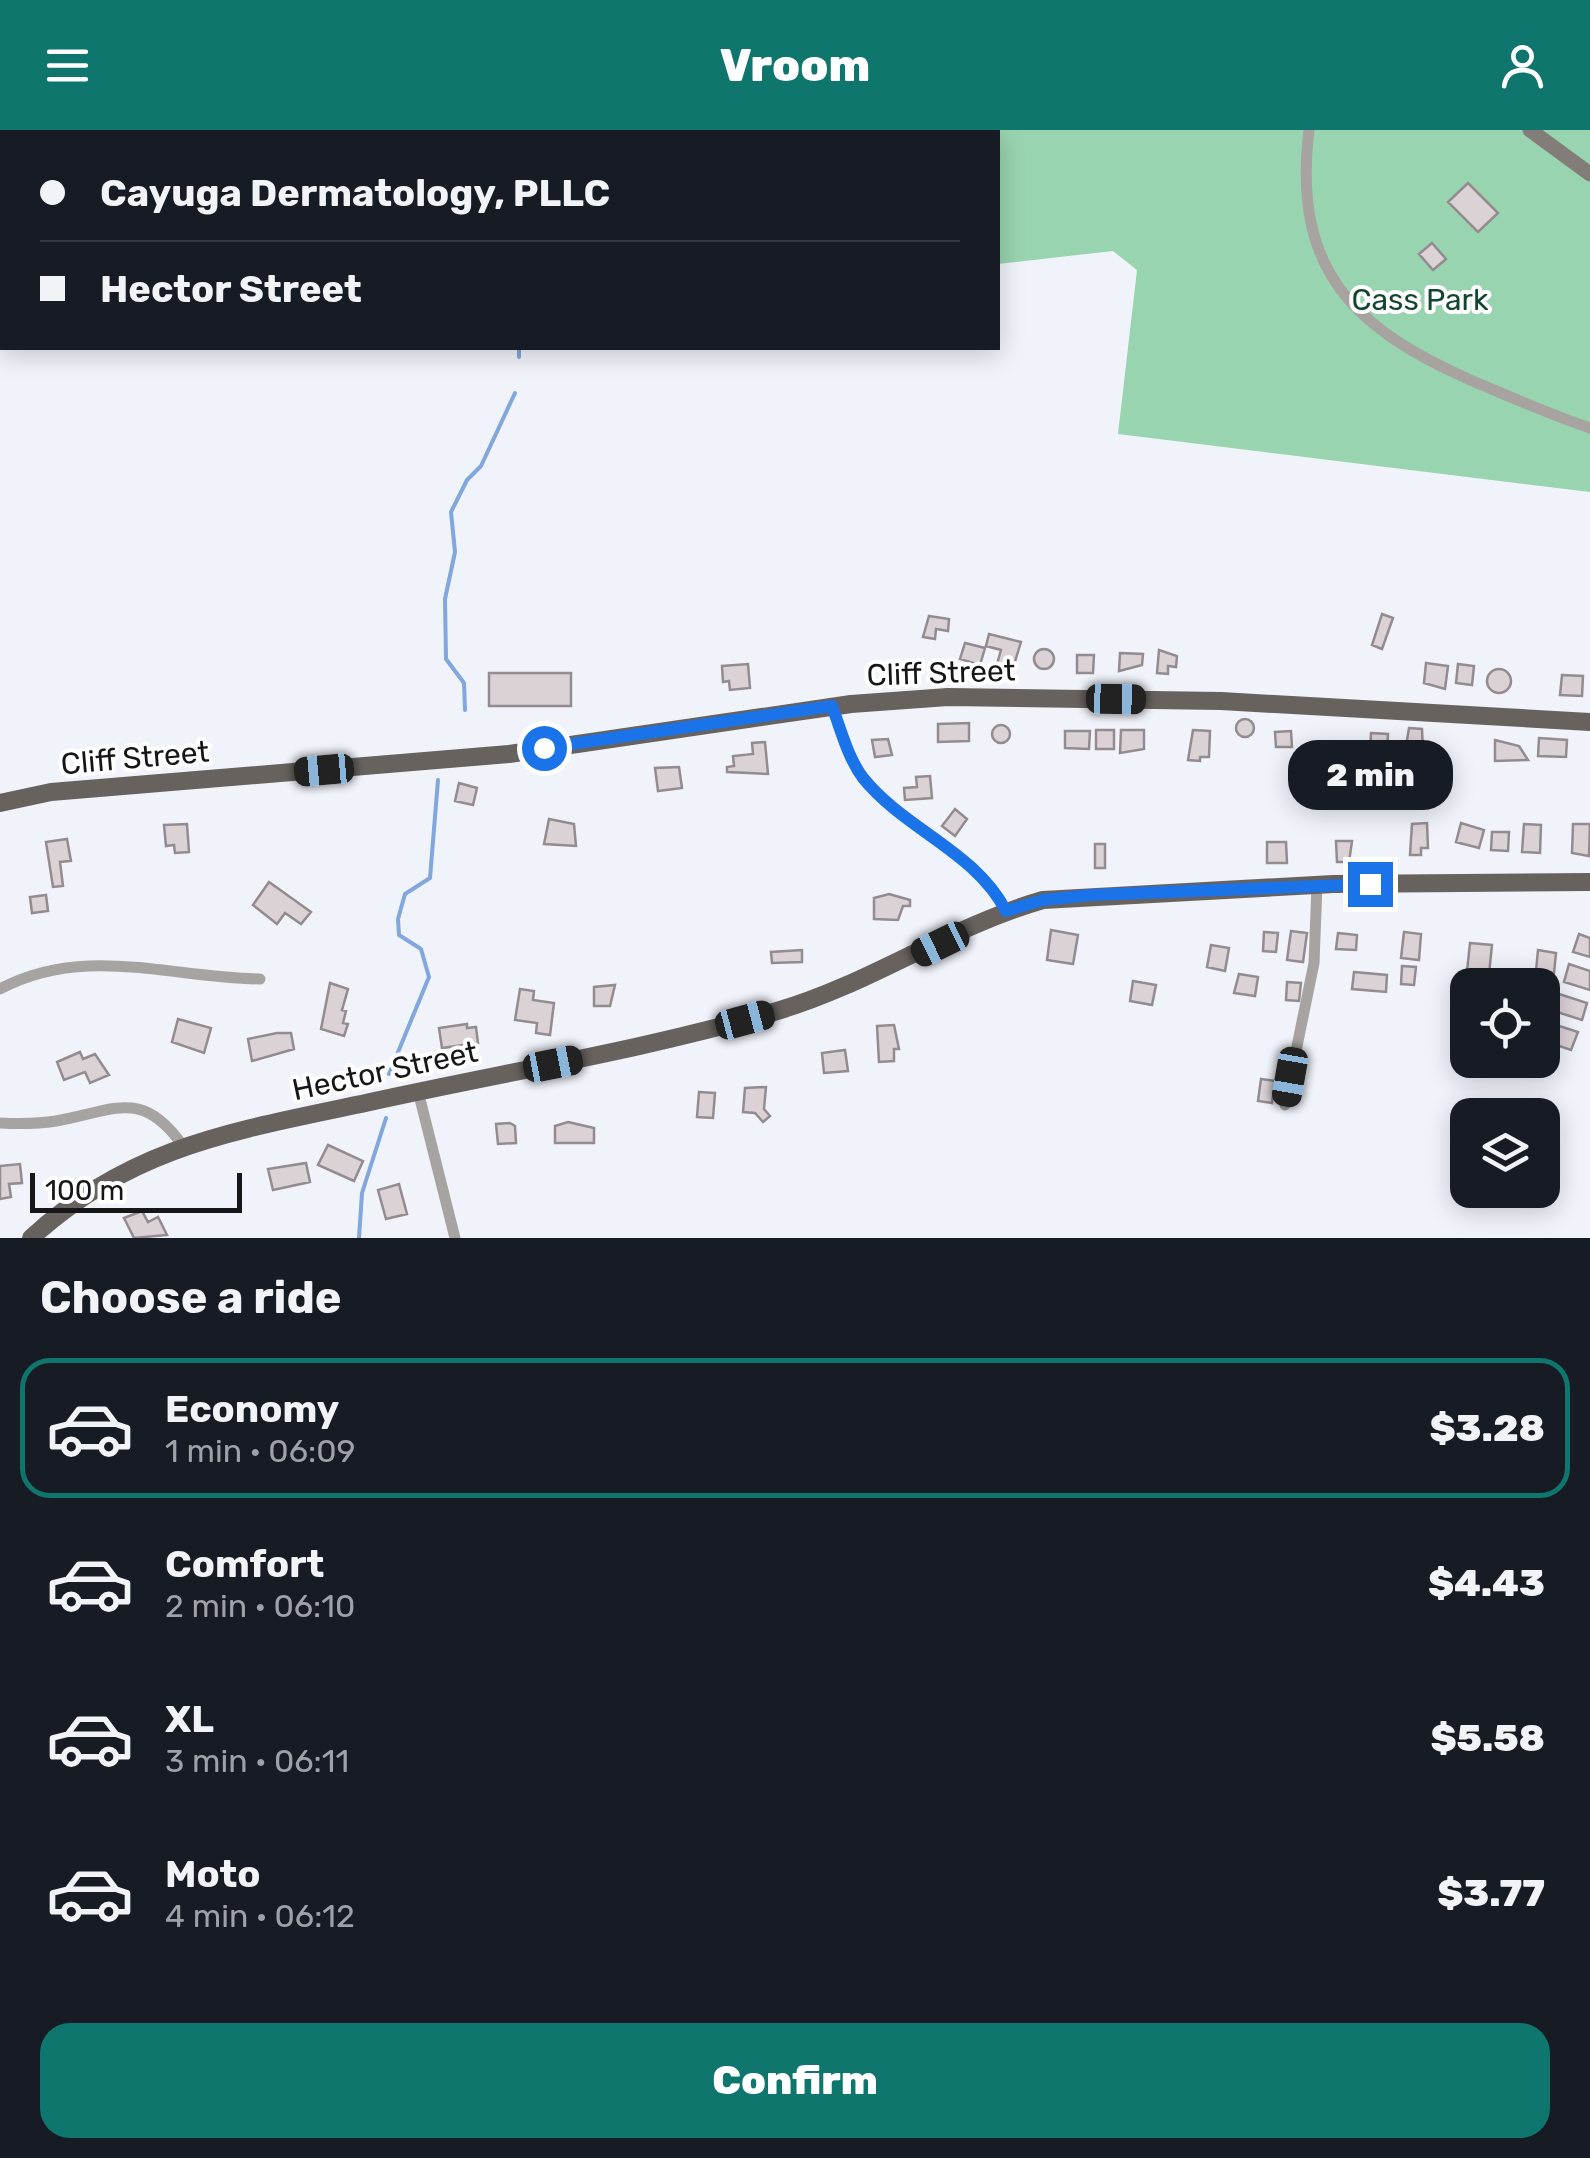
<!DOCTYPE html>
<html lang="en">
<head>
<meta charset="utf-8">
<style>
	:root { --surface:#171b24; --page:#20242c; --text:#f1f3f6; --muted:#9ea1a6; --line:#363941; --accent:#0f766e }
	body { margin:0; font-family:Rubik,sans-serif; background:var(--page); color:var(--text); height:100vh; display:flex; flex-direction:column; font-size:38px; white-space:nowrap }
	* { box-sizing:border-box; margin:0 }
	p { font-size:32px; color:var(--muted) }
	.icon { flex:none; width:55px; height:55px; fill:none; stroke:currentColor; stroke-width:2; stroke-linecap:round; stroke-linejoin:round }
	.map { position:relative; height:1108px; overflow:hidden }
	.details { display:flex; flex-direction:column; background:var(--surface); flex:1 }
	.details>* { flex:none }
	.banner { position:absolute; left:0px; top:0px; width:1000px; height:220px; box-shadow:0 5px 25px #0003; display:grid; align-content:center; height:220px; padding:0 40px; background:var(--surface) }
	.buttons { position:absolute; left:1450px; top:838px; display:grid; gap:20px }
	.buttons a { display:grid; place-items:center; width:110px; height:110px; border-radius:20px; background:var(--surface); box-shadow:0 5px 25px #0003; font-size:50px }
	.scale { position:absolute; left:30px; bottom:25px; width:212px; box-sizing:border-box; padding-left:10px; border:5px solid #161619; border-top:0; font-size:28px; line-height:35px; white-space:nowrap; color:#161619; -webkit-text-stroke:8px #fff; paint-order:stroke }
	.end { position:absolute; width:45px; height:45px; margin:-22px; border:12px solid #1a73e8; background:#fff; box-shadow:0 0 0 5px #fff }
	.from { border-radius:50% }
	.bubble { position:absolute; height:70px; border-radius:30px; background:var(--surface); box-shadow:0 5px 25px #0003; font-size:32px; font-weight:800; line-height:70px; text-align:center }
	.car { position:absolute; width:30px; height:60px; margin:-30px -15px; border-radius:12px; box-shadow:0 0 8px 2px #0007; background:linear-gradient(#222 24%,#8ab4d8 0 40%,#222 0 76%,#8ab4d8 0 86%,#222 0) }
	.banner b { display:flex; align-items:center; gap:35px; height:95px; font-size:38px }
	.banner b+b { border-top:2px solid var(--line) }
	.banner i { width:25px; height:25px; background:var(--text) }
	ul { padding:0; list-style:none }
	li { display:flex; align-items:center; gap:30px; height:140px; margin:0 20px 15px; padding:0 20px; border:5px solid transparent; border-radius:30px }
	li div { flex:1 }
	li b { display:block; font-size:38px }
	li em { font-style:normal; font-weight:800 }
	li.active { border-color:var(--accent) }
	li>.icon { width:90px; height:90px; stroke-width:1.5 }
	h2 { padding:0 40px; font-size:45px; line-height:120px }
	.action { display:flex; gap:20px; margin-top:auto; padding:20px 40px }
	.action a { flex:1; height:115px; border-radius:30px; background:var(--accent); color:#fff; font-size:40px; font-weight:800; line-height:115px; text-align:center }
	header { display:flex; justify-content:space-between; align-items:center; height:130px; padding:0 40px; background:var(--accent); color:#fff; font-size:45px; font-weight:800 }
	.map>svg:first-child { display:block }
</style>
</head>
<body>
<header><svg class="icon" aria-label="menu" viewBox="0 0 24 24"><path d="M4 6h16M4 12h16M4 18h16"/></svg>Vroom<svg class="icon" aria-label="person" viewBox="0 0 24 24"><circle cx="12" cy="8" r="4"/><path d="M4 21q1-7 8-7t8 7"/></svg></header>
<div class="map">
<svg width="1590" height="1108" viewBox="0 0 1590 1108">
	<rect width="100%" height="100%" fill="#f1f3fb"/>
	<path fill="#98d4af" d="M0,0H310L2,2L0,154Z
		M664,0H1590V362L1118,304L1137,140L1113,121L998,134V2Z"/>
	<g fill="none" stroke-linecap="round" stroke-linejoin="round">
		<path stroke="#81a7dc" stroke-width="4" d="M542,2V0
			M519,218V227
			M465,580L464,553L446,529L445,469L455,422L451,382L467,350L481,336L515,263
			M389,944L429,847L421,819L399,805L398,789L405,764L430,748L438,650
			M359,1108L362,1063L386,988"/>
	</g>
	<path fill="#dbd2d6" stroke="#938b90" stroke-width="2.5" d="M1468,53L1498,83L1478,102L1448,72Z
		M1432,113L1446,129L1433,140L1419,124Z
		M1382,484L1393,488L1382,519L1372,515Z
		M929,486L949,489L948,501L936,499L935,509L923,507Z
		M989,504L1021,512L1013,538L997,534L1001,520L986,516Z
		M965,513L985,518L980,535L960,529Z
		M1034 529a10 10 0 1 1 20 0a10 10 0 1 1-20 0Z
		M1159,520L1177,526L1176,537L1168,536V544L1157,543Z
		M1120,523L1143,524L1142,535L1119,541Z
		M1077,525H1094L1093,543H1077Z
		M1426,533L1448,536L1445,559L1424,553Z
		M748,534L750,558L730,560L729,551L723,552L722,536Z
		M1458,534L1474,536L1472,555L1456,553Z
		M1487 551a12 12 0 1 1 24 0a12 12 0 1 1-24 0Z
		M489,543H571V576H489Z
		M1562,545L1583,546L1582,566L1560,565Z
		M1236 598a9 9 0 1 1 18 0a9 9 0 1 1-18 0Z
		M969,593V611L938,612V594Z
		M992 604a9 9 0 1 1 18 0a9 9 0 1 1-18 0Z
		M1409,598L1422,599L1423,622H1405Z
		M1096,600H1114V619H1096Z
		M1121,600H1144V619L1120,623Z
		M1193,600L1210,601L1209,627H1200V631L1188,630Z
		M1065,601H1090L1089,619L1065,618Z
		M1291,601L1292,617H1276L1275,602Z
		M1371,603L1388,604L1387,627L1370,626Z
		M1539,608L1567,610L1566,627L1538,626Z
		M888,609L892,625L875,627L872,610Z
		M1495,610L1519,616L1528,630L1495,631Z
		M765,612L768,644L727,642V637L734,636L733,626L753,624L752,613Z
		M679,637L682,658L658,661L655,638Z
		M930,646L932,668L905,670L904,658L917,657L916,647Z
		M459,653L477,658L473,675L455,671Z
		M955,679L967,689L955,706L942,696Z
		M549,689L574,694L576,716L544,714Z
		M1427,693L1428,718H1421V725H1410L1412,694Z
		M1461,693L1484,700L1479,718L1456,712Z
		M187,694L189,722L175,723L174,715L166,716L164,695Z
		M1524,694L1541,695L1540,723L1522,722Z
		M1573,694H1590L1589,726L1572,723Z
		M1492,702H1509L1508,721L1491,720Z
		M67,709L71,731L60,732L63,756L53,757L46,712Z
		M1336,711H1352L1349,732H1337Z
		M1267,712H1286L1287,733H1267Z
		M1095,714H1105V738H1095Z
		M269,752L311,782L301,794L285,783L277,794L253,775Z
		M889,764L910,770V776H903L898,790L874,789V768Z
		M46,765L48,781L32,783L30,767Z
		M1051,800L1078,805L1073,834L1047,830Z
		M1291,801L1307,803L1303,832L1287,830Z
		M1264,802L1278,803L1276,822L1263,821Z
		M1404,802L1421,804L1419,830L1401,828Z
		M1338,803L1357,805L1356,820L1336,819Z
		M1579,804L1590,808V827L1573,822Z
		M1470,813L1492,815L1489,844L1467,841Z
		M1211,815L1229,818L1225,841L1207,837Z
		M802,820V832L772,833L771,822Z
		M1538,820L1556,823L1554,843L1536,841Z
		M1569,834L1590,841V860L1564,852Z
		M1402,836L1416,837L1414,855L1401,854Z
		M1354,842L1387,845L1386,862L1352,859Z
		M1239,844L1258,847L1255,866L1234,863Z
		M1133,851L1156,855L1152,875L1130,871Z
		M1287,852L1301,853L1299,871L1286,870Z
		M330,853L348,859L342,880L346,881L343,893L348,894L344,906L321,899Z
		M615,855L610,876H594V857Z
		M520,859L534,861L533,870L554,873L550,905L536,903L537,893L515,890Z
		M1559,864L1587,873L1582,890L1554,881Z
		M178,889L211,898L204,923L172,912Z
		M1550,893L1578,902L1571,920L1544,911Z
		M467,894V898L476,897L478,913L442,918L439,898Z
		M894,895L899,919H894V931L879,932L877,896Z
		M277,903H291L294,919L252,931L248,909Z
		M845,920L848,941L824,943L822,923Z
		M80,922L83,929L95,924L109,945L90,953L85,942L64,950L57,932Z
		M1261,949L1275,951L1272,973L1258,971Z
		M766,957L764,979L770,986L763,992L755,983L743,982L745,958Z
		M699,962L715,963L713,988L697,987Z
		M568,992L594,998V1013H555V996Z
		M510,993L515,996L516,1013L498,1014L496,994Z
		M328,1015L363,1031L354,1051L318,1035Z
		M306,1033L310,1052L273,1060L268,1039Z
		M20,1034L22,1053L9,1054L11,1067L0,1069V1036Z
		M399,1054L407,1084L386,1089L378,1060Z
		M142,1081L148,1092L158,1087L167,1105L134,1108L124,1088Z"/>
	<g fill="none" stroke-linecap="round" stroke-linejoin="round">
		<path stroke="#a6a3a1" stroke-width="11" d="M1309,0C1292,141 1354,199 1475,252C1513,268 1551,285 1590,298
			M832,577C841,600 848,629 864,648C905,699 976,721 1006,781
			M0,859C84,814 171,848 260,849
			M418,961L455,1108
			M1285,975L1314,833L1317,755
			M0,993C19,994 37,994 56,991C114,981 142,957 183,1016"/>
		<path stroke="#827d79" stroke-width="15" d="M1530,0L1590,44
			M326,2L329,0
			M0,168L2,167"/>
		<path stroke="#67625e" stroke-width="18" d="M0,673L51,662L509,624L851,574L948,567L1221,571L1590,592
			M31,1108C133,1014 241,1000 370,972C506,942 644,920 777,881C870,854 951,796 1043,770L1333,754L1590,752"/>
	</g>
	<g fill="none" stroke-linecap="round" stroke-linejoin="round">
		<path stroke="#1a73e8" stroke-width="12" d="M544,618L832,576C841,600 848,628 863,648C905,700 975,721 1006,781L1043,770L1092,765L1370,754"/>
	</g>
	<g text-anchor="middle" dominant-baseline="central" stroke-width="8" stroke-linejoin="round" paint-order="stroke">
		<g font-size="30" fill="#13472d" stroke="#fff">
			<text x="1420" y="170">Cass Park</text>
		</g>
		<g font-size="30" fill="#161619" stroke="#fff">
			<text transform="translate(941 543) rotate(-2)">Cliff Street</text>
			<text transform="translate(135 628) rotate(-5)">Cliff Street</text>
			<text transform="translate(385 941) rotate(-12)">Hector Street</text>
		</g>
	</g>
</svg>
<div class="buttons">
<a><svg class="icon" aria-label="locate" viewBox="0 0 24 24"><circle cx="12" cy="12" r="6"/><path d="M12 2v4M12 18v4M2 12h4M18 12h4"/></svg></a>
<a><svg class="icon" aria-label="layers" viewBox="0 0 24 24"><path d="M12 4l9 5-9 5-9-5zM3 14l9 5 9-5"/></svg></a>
</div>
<div class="scale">100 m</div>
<i class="end from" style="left:544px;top:618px"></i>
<i class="end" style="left:1370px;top:754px"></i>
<div class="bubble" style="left:1288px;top:610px;width:165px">2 min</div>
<i class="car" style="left:1116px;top:569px;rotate:91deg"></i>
<i class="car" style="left:324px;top:640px;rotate:265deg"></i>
<i class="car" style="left:940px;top:814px;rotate:244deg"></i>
<i class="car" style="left:745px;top:890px;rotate:75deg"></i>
<i class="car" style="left:553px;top:934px;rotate:79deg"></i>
<i class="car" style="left:1290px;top:947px;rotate:190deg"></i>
<div class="banner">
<b><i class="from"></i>Cayuga Dermatology, PLLC</b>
<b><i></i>Hector Street</b>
</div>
</div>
<section class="details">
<h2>Choose a ride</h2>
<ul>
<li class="active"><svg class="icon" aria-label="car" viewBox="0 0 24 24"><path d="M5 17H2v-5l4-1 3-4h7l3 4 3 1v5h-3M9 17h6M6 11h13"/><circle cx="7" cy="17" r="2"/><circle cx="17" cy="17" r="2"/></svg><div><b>Economy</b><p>1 min · 06:09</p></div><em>$3.28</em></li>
<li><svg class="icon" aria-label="car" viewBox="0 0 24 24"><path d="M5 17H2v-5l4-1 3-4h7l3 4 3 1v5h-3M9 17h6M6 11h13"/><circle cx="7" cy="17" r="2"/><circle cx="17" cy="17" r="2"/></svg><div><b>Comfort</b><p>2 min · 06:10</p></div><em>$4.43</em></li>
<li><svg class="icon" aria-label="car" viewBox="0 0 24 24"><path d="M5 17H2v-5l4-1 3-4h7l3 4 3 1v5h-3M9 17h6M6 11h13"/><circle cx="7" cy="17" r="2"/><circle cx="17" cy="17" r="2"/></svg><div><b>XL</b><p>3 min · 06:11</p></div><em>$5.58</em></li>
<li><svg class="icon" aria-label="car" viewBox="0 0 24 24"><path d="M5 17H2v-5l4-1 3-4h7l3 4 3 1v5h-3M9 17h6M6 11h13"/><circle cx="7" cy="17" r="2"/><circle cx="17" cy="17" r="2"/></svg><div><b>Moto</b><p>4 min · 06:12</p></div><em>$3.77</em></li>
</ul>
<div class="action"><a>Confirm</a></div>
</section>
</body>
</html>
